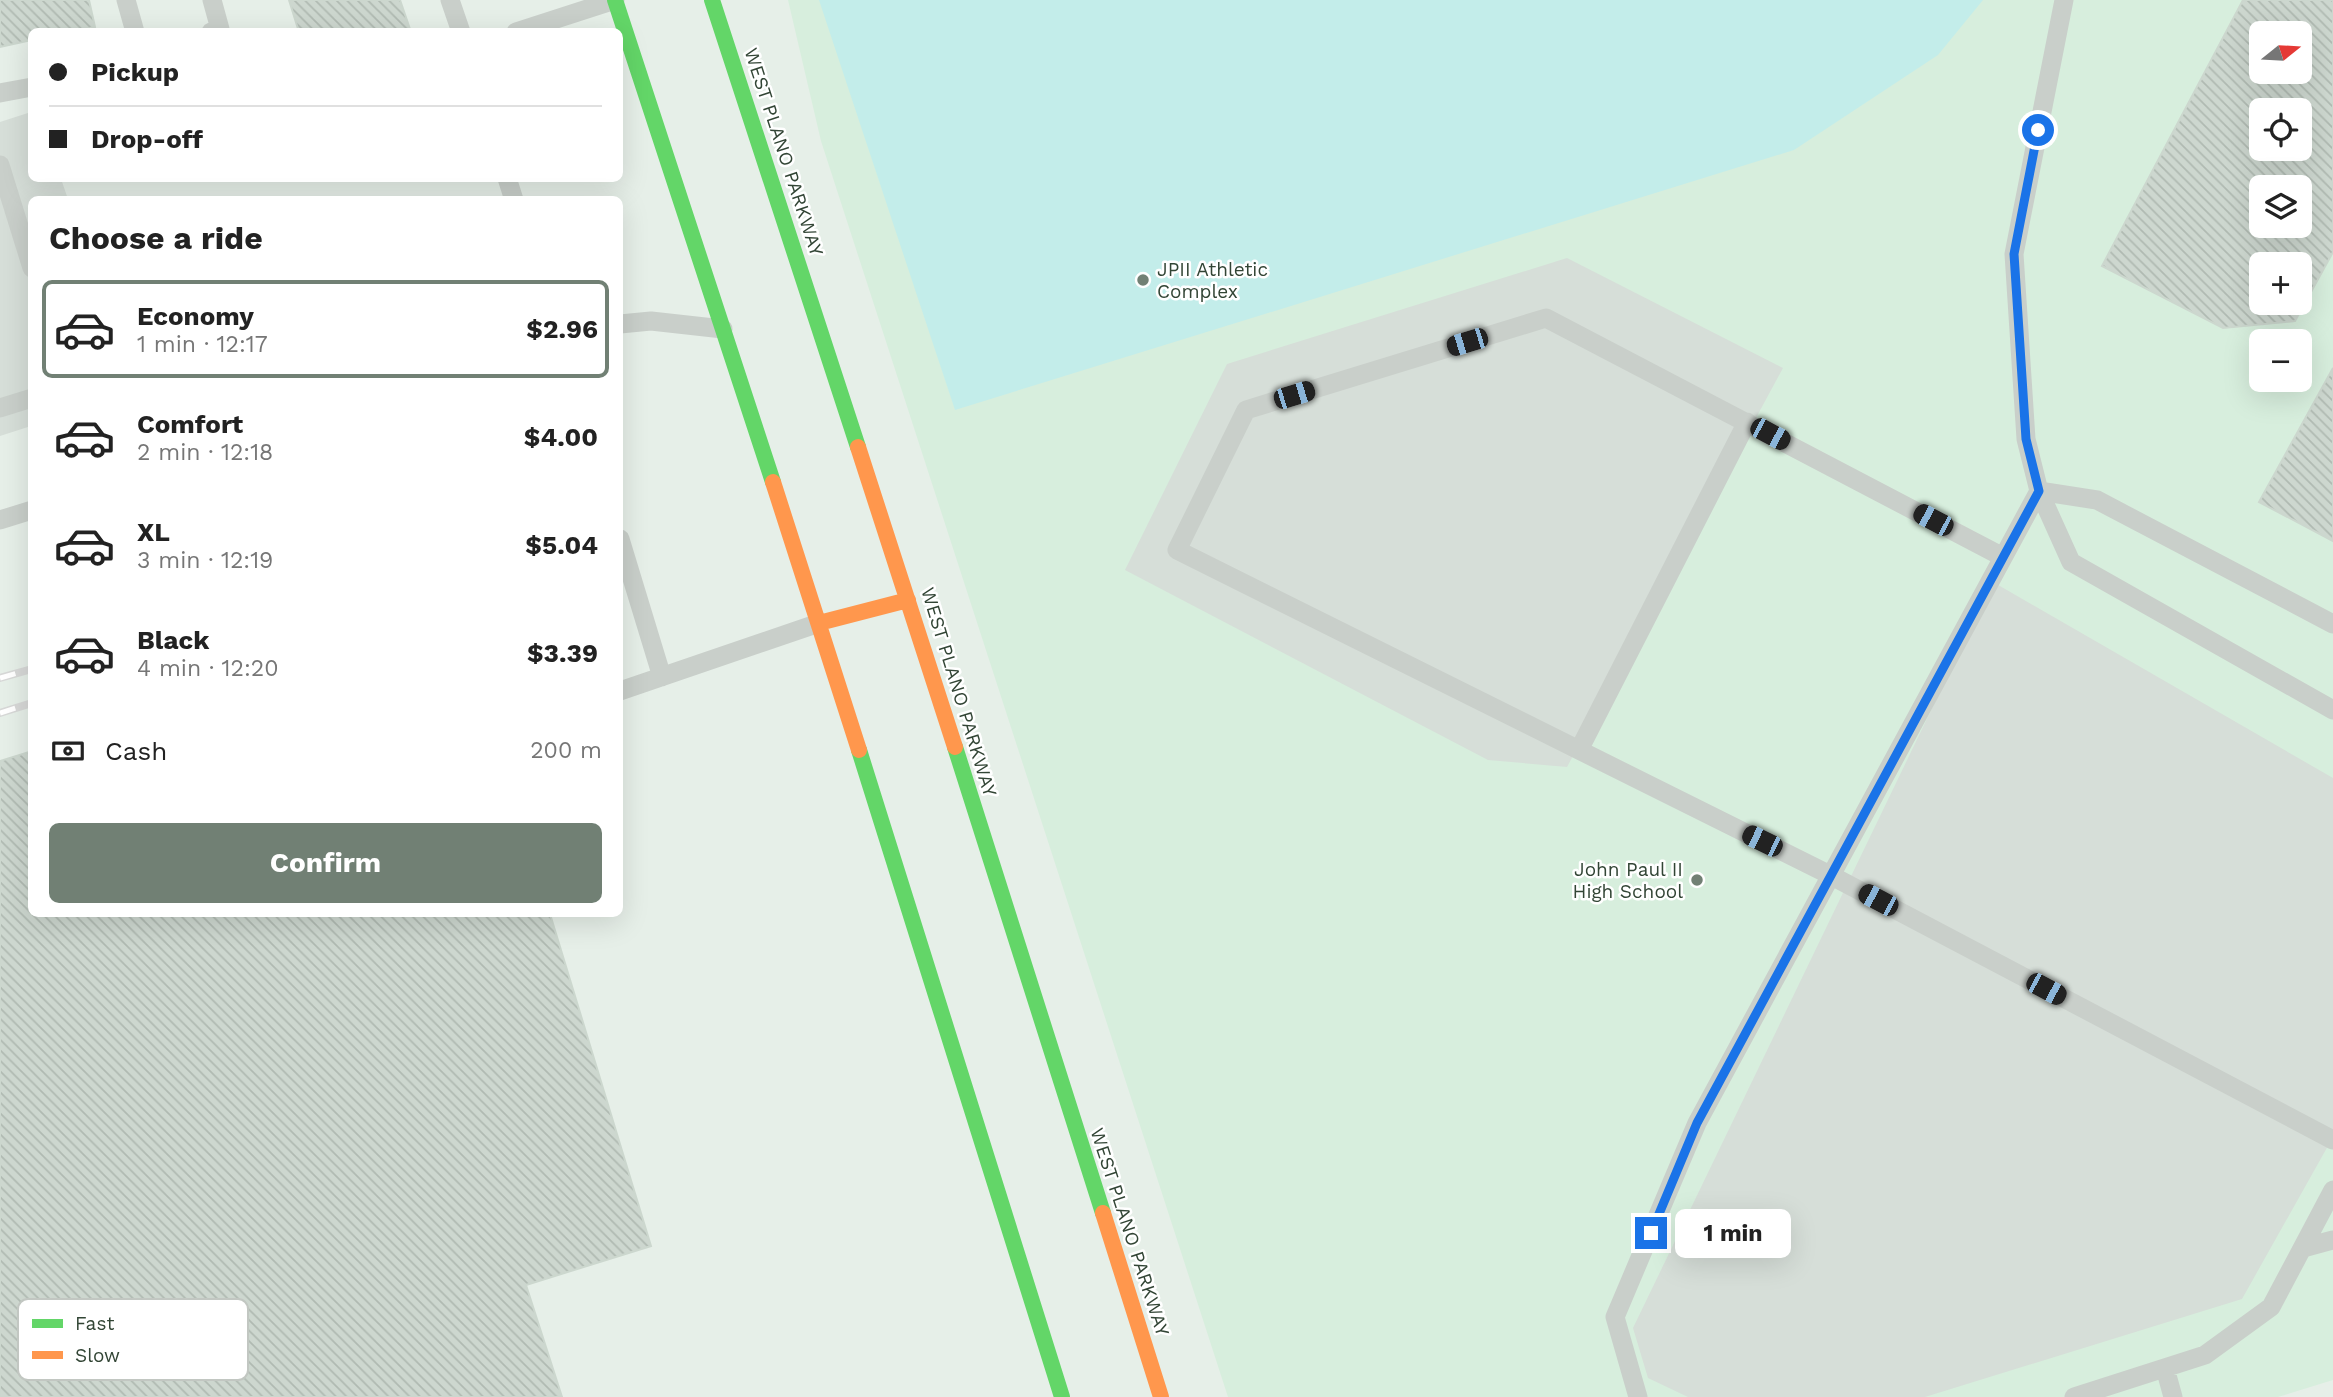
<!DOCTYPE html>
<html lang="en">
<head>
<meta charset="utf-8">
<style>
	:root { --surface:#fff; --page:#f6f6f6; --text:#222; --muted:#767676; --line:#e0e0e0; --accent:#718074 }
	body { margin:0; font-family:"Work Sans",sans-serif; background:var(--page); color:var(--text); height:100vh; display:flex; flex-direction:column; font-size:26px; white-space:nowrap }
	* { box-sizing:border-box; margin:0 }
	p { font-size:23px; color:var(--muted) }
	.icon { flex:none; width:38px; height:38px; fill:none; stroke:currentColor; stroke-width:2; stroke-linecap:round; stroke-linejoin:round }
	.map { position:relative; flex:1; overflow:hidden }
	.details { position:absolute; left:28px; top:196px; width:595px; height:721px; display:flex; flex-direction:column; background:var(--surface); border-radius:10px; box-shadow:0 7px 28px #0002 }
	.details>* { flex:none }
	.guide { position:absolute; left:28px; top:28px; width:595px; height:154px; border-radius:10px; box-shadow:0 7px 28px #0002; display:grid; align-content:center; height:154px; padding:0 21px; background:var(--surface) }
	.needle { width:46px; rotate:72deg }
	.buttons { position:absolute; left:2249px; top:21px; display:grid; gap:14px }
	.buttons a { display:grid; place-items:center; width:63px; height:63px; border-radius:10px; background:var(--surface); box-shadow:0 7px 28px #0002; font-size:35px }
	.end { position:absolute; width:32px; height:32px; margin:-16px; border:9px solid #1a73e8; background:#fff; box-shadow:0 0 0 4px #fff }
	.from { border-radius:50% }
	.bubble { position:absolute; height:49px; border-radius:10px; background:var(--surface); box-shadow:0 7px 28px #0002; font-size:23px; font-weight:700; line-height:49px; text-align:center }
	.car { position:absolute; width:21px; height:42px; margin:-21px -10px; border-radius:9px; box-shadow:0 0 5px 2px #0007; background:linear-gradient(#222 24%,#8ab4d8 0 40%,#222 0 76%,#8ab4d8 0 86%,#222 0) }
	.guide b { display:flex; align-items:center; gap:24px; height:66px; font-size:26px }
	.guide b+b { border-top:2px solid var(--line) }
	.guide i { width:18px; height:18px; background:var(--text) }
	ul { padding:0; list-style:none }
	li { display:flex; align-items:center; gap:21px; height:98px; margin:0 14px 10px; padding:0 7px; border:4px solid transparent; border-radius:10px }
	li div { flex:1 }
	li b { display:block; font-size:26px }
	li em { font-style:normal; font-weight:700 }
	li.on { border-color:var(--accent) }
	li>.icon { width:63px; height:63px; stroke-width:1.5 }
	h2 { padding:0 21px; font-size:32px; line-height:84px }
	.pay { display:flex; align-items:center; gap:18px; height:77px; padding:0 21px; font-size:26px }
	.pay p { margin-inline-start:auto }
	.button { display:flex; gap:14px; margin-top:auto; padding:14px 21px }
	.button a { flex:1; height:80px; border-radius:10px; background:var(--accent); color:#fff; font-size:28px; font-weight:700; line-height:80px; text-align:center }
	.map>svg:first-child { display:block }
</style>
</head>
<body>
<div class="map">
<svg width="2333" height="1397" viewBox="0 0 2333 1397">
	<defs>
		<pattern id="building-back-hatch" width="6" height="6" patternUnits="userSpaceOnUse" patternTransform="scale(1.75)"><rect width="6" height="6" fill="#cdd7cf"/><path d="M-1 5l2 2M0 0l6 6M5-1l2 2" fill="none" stroke="#b0bab2"/></pattern>
	</defs>
	<rect width="100%" height="100%" fill="#e6efe8"/>
	<path fill="#d7eedd" fill-rule="evenodd" d="M788,0H2333V1380L2278,1397H1228L821,141ZM2261,33H2300V72H2261ZM2261,110H2300V149H2261ZM2261,187H2300V226H2261ZM2261,264H2300V303H2261ZM2261,341H2300V380H2261Z"/>
	<path fill="#c3edea" d="M819,0H1983L1938,55L1794,150L955,410Z"/>
	<path fill="#d6ded8" d="M31,112L32,178L61,179L68,199L32,200L31,426L0,436V122Z
		M1567,258L1783,368L1567,767L1488,760L1125,570L1227,364Z
		M1993,582L2333,778V1137L2242,1299L1925,1397H1688L1648,1378L1633,1328Z"/>
	<path fill="url(#building-back-hatch)" stroke="#ccd7ce" stroke-width="2" fill-rule="evenodd" d="M0,0H89L95,27L74,32H32V40L0,47Z
		M289,0H400L411,32H299Z
		M2243,0H2333V252L2295,321L2223,328L2102,266ZM2261,33H2300V72H2261ZM2261,110H2300V149H2261ZM2261,187H2300V226H2261ZM2261,264H2300V303H2261Z
		M2333,368V541L2259,502Z
		M32,751V914H550L651,1246L526,1285L562,1397H0V761Z"/>
	<g fill="none" stroke-linecap="round" stroke-linejoin="round">
		<path stroke="#c9cfca" stroke-width="19" d="M126,0L135,32
			M450,0L461,32
			M2064,0L2014,254L2026,439L2039,491L2071,562L2333,710
			M211,32L220,29L212,0
			M516,32L615,0
			M0,93L32,87
			M0,165L32,268
			M507,178L514,200
			M620,324L651,321L723,329
			M0,408L32,398
			M2039,491L2097,500L2333,624
			M0,520L32,510
			M620,539L662,677
			M2003,557L1546,318L1246,410L1177,550L1830,875L2333,1140
			M620,691L819,623
			M1579,750L1747,422
			M2303,1248L2333,1240
			M2165,1368L2173,1397
			M1638,1397L1615,1317L1697,1123L2039,491
			M2074,1397L2205,1355L2271,1307L2333,1190"/>
		<path stroke="#63d668" stroke-width="16" d="M615,0L773,482
			M712,0L858,447
			M955,747L1103,1213
			M859,750L1062,1397"/>
		<path stroke="#ff974d" stroke-width="16" d="M858,447L955,747
			M773,482L859,750
			M819,623L908,600
			M1103,1213L1161,1397"/>
		<defs>
			<path id="rail" d="M0,678L32,669
				M0,713L32,703"/>
		</defs>
		<use href="#rail" stroke="#d7d8d7" stroke-width="8"/>
		<use href="#rail" stroke="#fff" stroke-width="5" stroke-dasharray="16" stroke-linecap="butt"/>
	</g>
	<g fill="none" stroke-linecap="round" stroke-linejoin="round">
		<path stroke="#1a73e8" stroke-width="9" d="M1651,1233L1697,1123L2039,491L2026,439L2014,254L2038,130"/>
	</g>
	<g fill="#718074" stroke="#fff" stroke-width="2.5">
		<circle cx="1143" cy="280" r="7"/>
		<circle cx="1697" cy="880" r="7"/>
	</g>
	<g text-anchor="middle" dominant-baseline="central" stroke-width="5" stroke-linejoin="round" paint-order="stroke">
		<g font-size="19" fill="#324535" stroke="#fff">
			<text transform="translate(784 152) rotate(72)">WEST PLANO PARKWAY</text>
			<text transform="translate(959 692) rotate(73)">WEST PLANO PARKWAY</text>
			<text transform="translate(1130 1232) rotate(72)">WEST PLANO PARKWAY</text>
		</g>
		<g font-size="19" fill="#324535" stroke="#fff" text-anchor="start">
			<text x="1157" y="269">JPII Athletic<tspan x="1157" dy="22">Complex</tspan></text>
			<text x="1683" y="869" text-anchor="end">John Paul II<tspan x="1683" dy="22">High School</tspan></text>
		</g>
	</g>
	<rect x="18" y="1299" width="230" height="81" rx="10" fill="#fff" stroke="#c2c7c2" stroke-width="2"/>
	<rect x="32" y="1319" width="31" height="9" fill="#63d668"/>
	<rect x="32" y="1351" width="31" height="8" fill="#ff974d"/>
	<g font-size="19" fill="#324535">
		<text x="75" y="1330">Fast</text>
		<text x="75" y="1362">Slow</text>
	</g>
</svg>
<div class="buttons">
<a><svg class="needle" viewBox="-14 -14 28 28"><path d="M0-13l5 13h-10z" fill="#e53935"/><path d="M0 13l5-13h-10z" fill="#767676"/></svg></a>
<a><svg class="icon" aria-label="locate" viewBox="0 0 24 24"><circle cx="12" cy="12" r="6"/><path d="M12 2v4M12 18v4M2 12h4M18 12h4"/></svg></a>
<a><svg class="icon" aria-label="layers" viewBox="0 0 24 24"><path d="M12 4l9 5-9 5-9-5zM3 14l9 5 9-5"/></svg></a>
<a>+</a>
<a>−</a>
</div>
<i class="end from" style="left:2038px;top:130px"></i>
<i class="end" style="left:1651px;top:1233px"></i>
<div class="bubble" style="left:1675px;top:1209px;width:116px">1 min</div>
<i class="car" style="left:1467px;top:342px;rotate:253deg"></i>
<i class="car" style="left:1294px;top:395px;rotate:73deg"></i>
<i class="car" style="left:1770px;top:434px;rotate:118deg"></i>
<i class="car" style="left:1933px;top:520px;rotate:298deg"></i>
<i class="car" style="left:1762px;top:841px;rotate:296deg"></i>
<i class="car" style="left:1878px;top:900px;rotate:298deg"></i>
<i class="car" style="left:2046px;top:989px;rotate:118deg"></i>
<div class="guide">
<b><i class="from"></i>Pickup</b>
<b><i></i>Drop-off</b>
</div>
<section class="details">
<h2>Choose a ride</h2>
<ul>
<li class="on"><svg class="icon" aria-label="car" viewBox="0 0 24 24"><path d="M5 17H2v-5l4-1 3-4h7l3 4 3 1v5h-3M9 17h6M6 11h13"/><circle cx="7" cy="17" r="2"/><circle cx="17" cy="17" r="2"/></svg><div><b>Economy</b><p>1 min · 12:17</p></div><em>$2.96</em></li>
<li><svg class="icon" aria-label="car" viewBox="0 0 24 24"><path d="M5 17H2v-5l4-1 3-4h7l3 4 3 1v5h-3M9 17h6M6 11h13"/><circle cx="7" cy="17" r="2"/><circle cx="17" cy="17" r="2"/></svg><div><b>Comfort</b><p>2 min · 12:18</p></div><em>$4.00</em></li>
<li><svg class="icon" aria-label="car" viewBox="0 0 24 24"><path d="M5 17H2v-5l4-1 3-4h7l3 4 3 1v5h-3M9 17h6M6 11h13"/><circle cx="7" cy="17" r="2"/><circle cx="17" cy="17" r="2"/></svg><div><b>XL</b><p>3 min · 12:19</p></div><em>$5.04</em></li>
<li><svg class="icon" aria-label="car" viewBox="0 0 24 24"><path d="M5 17H2v-5l4-1 3-4h7l3 4 3 1v5h-3M9 17h6M6 11h13"/><circle cx="7" cy="17" r="2"/><circle cx="17" cy="17" r="2"/></svg><div><b>Black</b><p>4 min · 12:20</p></div><em>$3.39</em></li>
</ul>
<div class="pay"><svg class="icon" aria-label="cash" viewBox="0 0 24 24"><path d="M3 7h18v10H3z"/><circle cx="12" cy="12" r="2"/></svg>Cash<p>200 m</p></div>
<div class="button"><a>Confirm</a></div>
</section>
</div>
</body>
</html>
